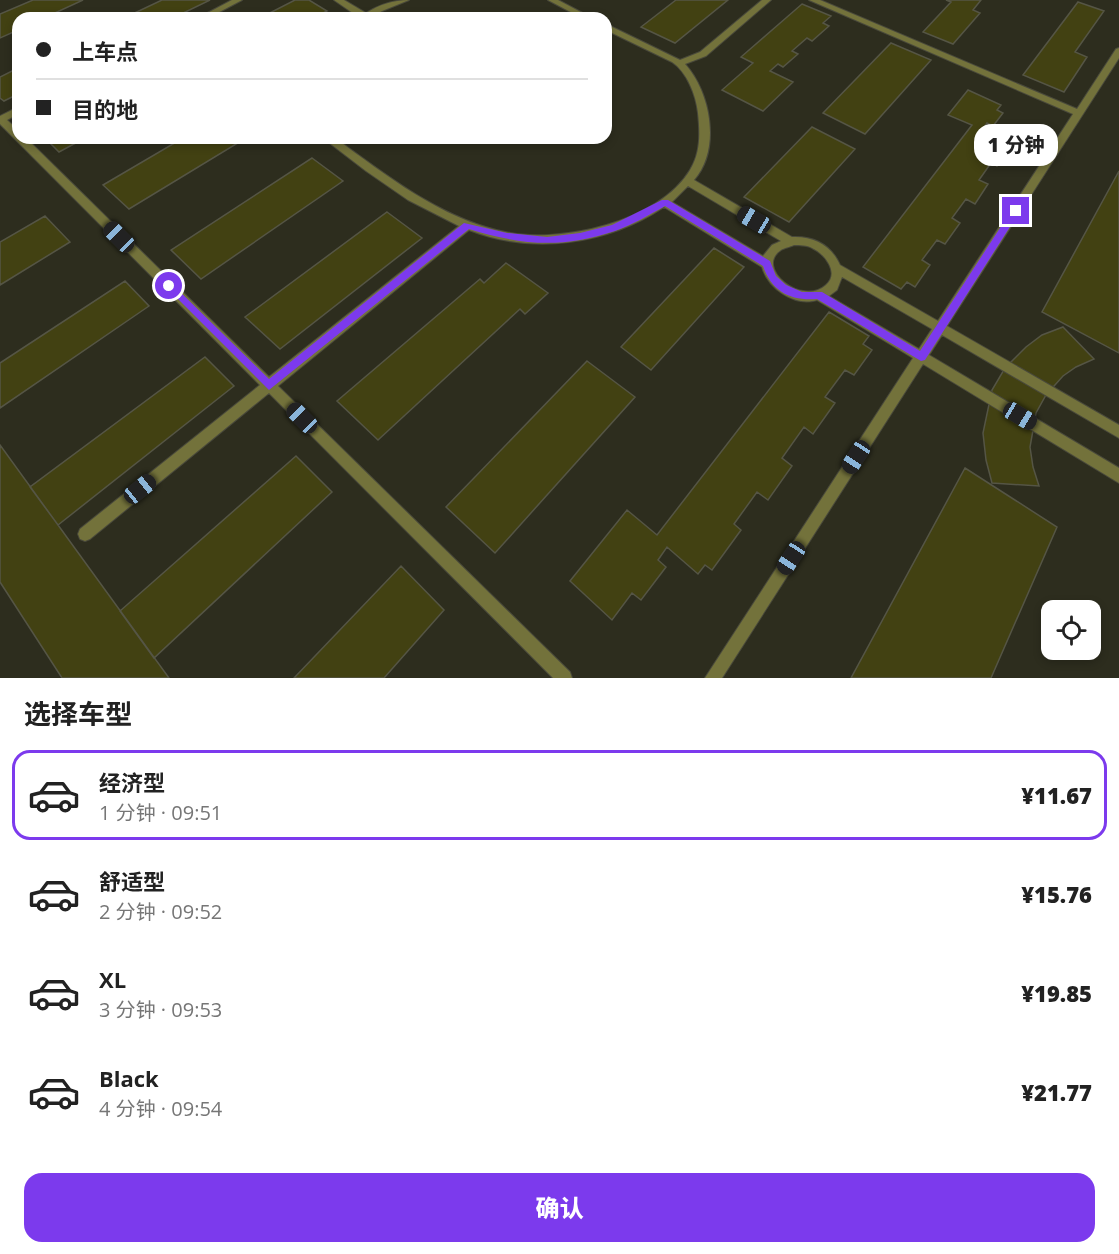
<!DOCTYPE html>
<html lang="zh">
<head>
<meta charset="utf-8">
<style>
	:root { --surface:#fff; --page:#f6f6f6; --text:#222; --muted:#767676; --line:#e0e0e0; --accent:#7c3aed }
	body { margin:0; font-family:"Open Sans","Noto Sans SC",sans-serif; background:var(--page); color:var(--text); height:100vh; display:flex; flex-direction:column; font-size:22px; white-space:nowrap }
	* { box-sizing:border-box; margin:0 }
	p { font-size:20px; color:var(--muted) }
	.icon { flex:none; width:33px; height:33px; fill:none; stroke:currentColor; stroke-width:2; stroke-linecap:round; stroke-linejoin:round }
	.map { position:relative; height:678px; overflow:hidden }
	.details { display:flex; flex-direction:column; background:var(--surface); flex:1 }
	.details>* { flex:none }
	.guide { position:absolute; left:12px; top:12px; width:600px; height:132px; border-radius:18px; box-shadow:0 3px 9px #0003; display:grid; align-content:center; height:132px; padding:0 24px; background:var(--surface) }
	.buttons { position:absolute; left:1041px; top:600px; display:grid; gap:12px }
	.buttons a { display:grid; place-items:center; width:60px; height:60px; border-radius:12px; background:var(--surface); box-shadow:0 3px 9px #0003; font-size:30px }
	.end { position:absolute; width:27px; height:27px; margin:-14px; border:8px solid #7c3aed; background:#fff; box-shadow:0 0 0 3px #fff }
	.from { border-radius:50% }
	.bubble { position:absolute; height:42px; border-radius:18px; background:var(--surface); box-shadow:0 3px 9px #0003; font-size:20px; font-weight:800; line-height:42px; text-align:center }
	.car { position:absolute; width:18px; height:36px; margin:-18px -9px; border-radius:8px; box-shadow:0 0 4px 2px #0007; background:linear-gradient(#222 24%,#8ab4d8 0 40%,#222 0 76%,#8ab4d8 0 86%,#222 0) }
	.guide b { display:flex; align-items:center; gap:21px; height:57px; font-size:22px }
	.guide b+b { border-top:2px solid var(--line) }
	.guide i { width:15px; height:15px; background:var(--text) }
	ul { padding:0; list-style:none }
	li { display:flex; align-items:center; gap:18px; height:90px; margin:0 12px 9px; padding:0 12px; border:3px solid transparent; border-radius:18px }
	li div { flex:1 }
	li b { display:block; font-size:22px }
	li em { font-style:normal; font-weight:800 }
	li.on { border-color:var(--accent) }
	li>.icon { width:54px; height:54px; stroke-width:1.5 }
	h2 { padding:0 24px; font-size:27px; line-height:72px }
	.cta { display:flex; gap:12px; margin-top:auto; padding:12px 24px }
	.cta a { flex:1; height:69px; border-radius:18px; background:var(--accent); color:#fff; font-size:24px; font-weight:800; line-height:69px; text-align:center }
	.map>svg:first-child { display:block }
</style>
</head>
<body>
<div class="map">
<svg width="1119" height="678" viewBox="0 0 1119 678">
	<rect width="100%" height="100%" fill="#2d2d1e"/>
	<path fill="#424112" stroke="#555545" stroke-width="1.5" d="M33,0H83L44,18H18V30L0,38V14Z
		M162,0H210L173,18H124Z
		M295,0H309L327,11L314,18H260Z
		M676,0H728L675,43L641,27Z
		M946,0H981L973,10L980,13L953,44L923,32L951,2Z
		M1078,2L1104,11L1075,52L1087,57L1064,92L1023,75Z
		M802,4L831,16L823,23L829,26L812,41L807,38L792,51L798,54L783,67L778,64L770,71L793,82L763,111L722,90L753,63L741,57Z
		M891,43L931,60L865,134L823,113Z
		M18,68V94L4,101L0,98V77Z
		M968,90L1001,105L997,110L1003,113L993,126L987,123L983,129L1008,140L1004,144L1010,147L997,166L991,163L979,180L988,184L975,204L966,199L952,218L960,223L945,244L937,240L922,260L930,265L915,287L907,282L901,289L863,267L972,125L948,115Z
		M812,127L855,149L789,222L744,197Z
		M45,138H85L59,152Z
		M183,138H246L129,209L103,185Z
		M312,158L343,181L201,279L171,250Z
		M1119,171V353L1042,312Z
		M387,212L422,238L280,349L245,317Z
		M45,216L70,242L0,285V242Z
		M714,248L744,267L651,370L621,347Z
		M506,263L548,293L525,314L520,309L378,440L337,401L480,279L484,283Z
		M125,281L149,306L0,408V363Z
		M829,312L869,336L863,344L872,350L854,375L845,370L825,397L835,403L813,434L804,427L782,458L792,466L768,500L757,492L734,524L741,530L712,570L705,565L698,574L667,547L658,560L666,567L641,600L632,593L612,620L570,581L627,510L657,535Z
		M1063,327L1094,359L1076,367L1063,376L1046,395L1036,413L1030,447L1033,467L1039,486L992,483L986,460L983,433L992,390L1005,368L1026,347L1042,335Z
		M205,357L234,386L58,525L30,487Z
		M587,361L635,397L495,553L446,507Z
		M0,445L58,525L169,678H62L0,582Z
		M296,456L332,492L154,658L120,611Z
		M965,468L1057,527L991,678H851Z
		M401,566L444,610L384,678H294Z"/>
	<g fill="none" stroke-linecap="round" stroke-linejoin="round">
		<defs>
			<path id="service" d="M232,0H242L208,18H198Z
				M334,0H344L366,13C379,5 393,0 409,0L382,11L370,18H360Z
				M548,0H558L592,18H582Z
				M762,0H771L706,56L685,64C711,93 721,149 694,180L792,237C814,236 831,245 840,265L938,321L1073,114L809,0H820L1077,109L1116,49L1119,48V58L947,326L1119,425V438L942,335L929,355L1119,468V483L923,364L722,678H705L913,358L817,300C794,307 768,288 762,267L664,207C607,245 533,255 469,230L278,386L570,672L572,678H553L269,393L90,539L85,541L80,539L78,534L80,529L260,385L0,124V116L18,107V114L7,120L18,130V138H26L269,377L459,226L408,200L366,171L323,138H335C386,175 441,219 505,232C560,244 659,222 690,170C701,152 700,133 698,113C696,95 687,72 672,62L606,30V24L680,60L700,52ZM688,186L781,241L772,245L763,256L672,202ZM794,245C800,245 807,245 812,248C825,254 840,273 826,285C802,307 754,268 781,250C784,248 790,247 794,245ZM842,277L932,329L919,349L829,296L837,290Z"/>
		</defs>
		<use href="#service" stroke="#49493b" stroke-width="2"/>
		<use href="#service" fill="#73723b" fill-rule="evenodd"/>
	</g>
	<path fill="#7c3aed" d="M662,200H668L770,261L776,276L786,285L802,292H822L920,351L1013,208L1020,211L925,360L921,361L817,299C791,301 772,292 763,266L665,206C649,215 632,225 615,231C561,249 521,245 469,229L269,390L165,286L166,284H172L269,379L464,223L507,233L547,237L580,233L612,225Z"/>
</svg>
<div class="buttons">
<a><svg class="icon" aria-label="locate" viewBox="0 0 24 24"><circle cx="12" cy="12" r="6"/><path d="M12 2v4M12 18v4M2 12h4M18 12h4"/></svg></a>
</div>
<i class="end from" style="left:169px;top:286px"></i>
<i class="end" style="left:1016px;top:211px"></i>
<div class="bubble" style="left:974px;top:124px;width:84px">1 分钟</div>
<i class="car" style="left:754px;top:220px;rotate:300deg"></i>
<i class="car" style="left:119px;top:237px;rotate:315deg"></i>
<i class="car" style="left:1020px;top:416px;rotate:121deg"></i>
<i class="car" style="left:302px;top:418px;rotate:315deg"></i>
<i class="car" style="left:856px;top:457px;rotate:213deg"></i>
<i class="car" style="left:140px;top:489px;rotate:51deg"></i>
<i class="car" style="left:791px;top:558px;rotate:213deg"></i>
<div class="guide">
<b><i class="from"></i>上车点</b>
<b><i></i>目的地</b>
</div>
</div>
<section class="details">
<h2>选择车型</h2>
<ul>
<li class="on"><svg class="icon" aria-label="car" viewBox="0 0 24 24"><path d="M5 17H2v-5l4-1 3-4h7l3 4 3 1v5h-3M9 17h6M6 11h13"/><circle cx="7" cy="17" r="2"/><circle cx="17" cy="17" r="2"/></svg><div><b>经济型</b><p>1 分钟 · 09:51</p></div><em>¥11.67</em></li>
<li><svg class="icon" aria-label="car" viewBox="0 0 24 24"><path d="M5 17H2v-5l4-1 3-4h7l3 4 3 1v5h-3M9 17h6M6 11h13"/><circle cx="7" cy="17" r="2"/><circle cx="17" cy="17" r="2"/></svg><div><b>舒适型</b><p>2 分钟 · 09:52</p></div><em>¥15.76</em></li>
<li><svg class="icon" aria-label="car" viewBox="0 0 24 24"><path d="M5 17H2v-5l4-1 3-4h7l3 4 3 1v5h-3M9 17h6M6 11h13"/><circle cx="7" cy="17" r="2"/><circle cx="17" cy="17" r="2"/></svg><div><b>XL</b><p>3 分钟 · 09:53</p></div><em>¥19.85</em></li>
<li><svg class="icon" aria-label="car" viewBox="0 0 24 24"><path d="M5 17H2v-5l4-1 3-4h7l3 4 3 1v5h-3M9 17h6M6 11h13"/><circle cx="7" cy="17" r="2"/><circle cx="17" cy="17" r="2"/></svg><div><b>Black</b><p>4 分钟 · 09:54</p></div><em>¥21.77</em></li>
</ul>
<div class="cta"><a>确认</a></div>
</section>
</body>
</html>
